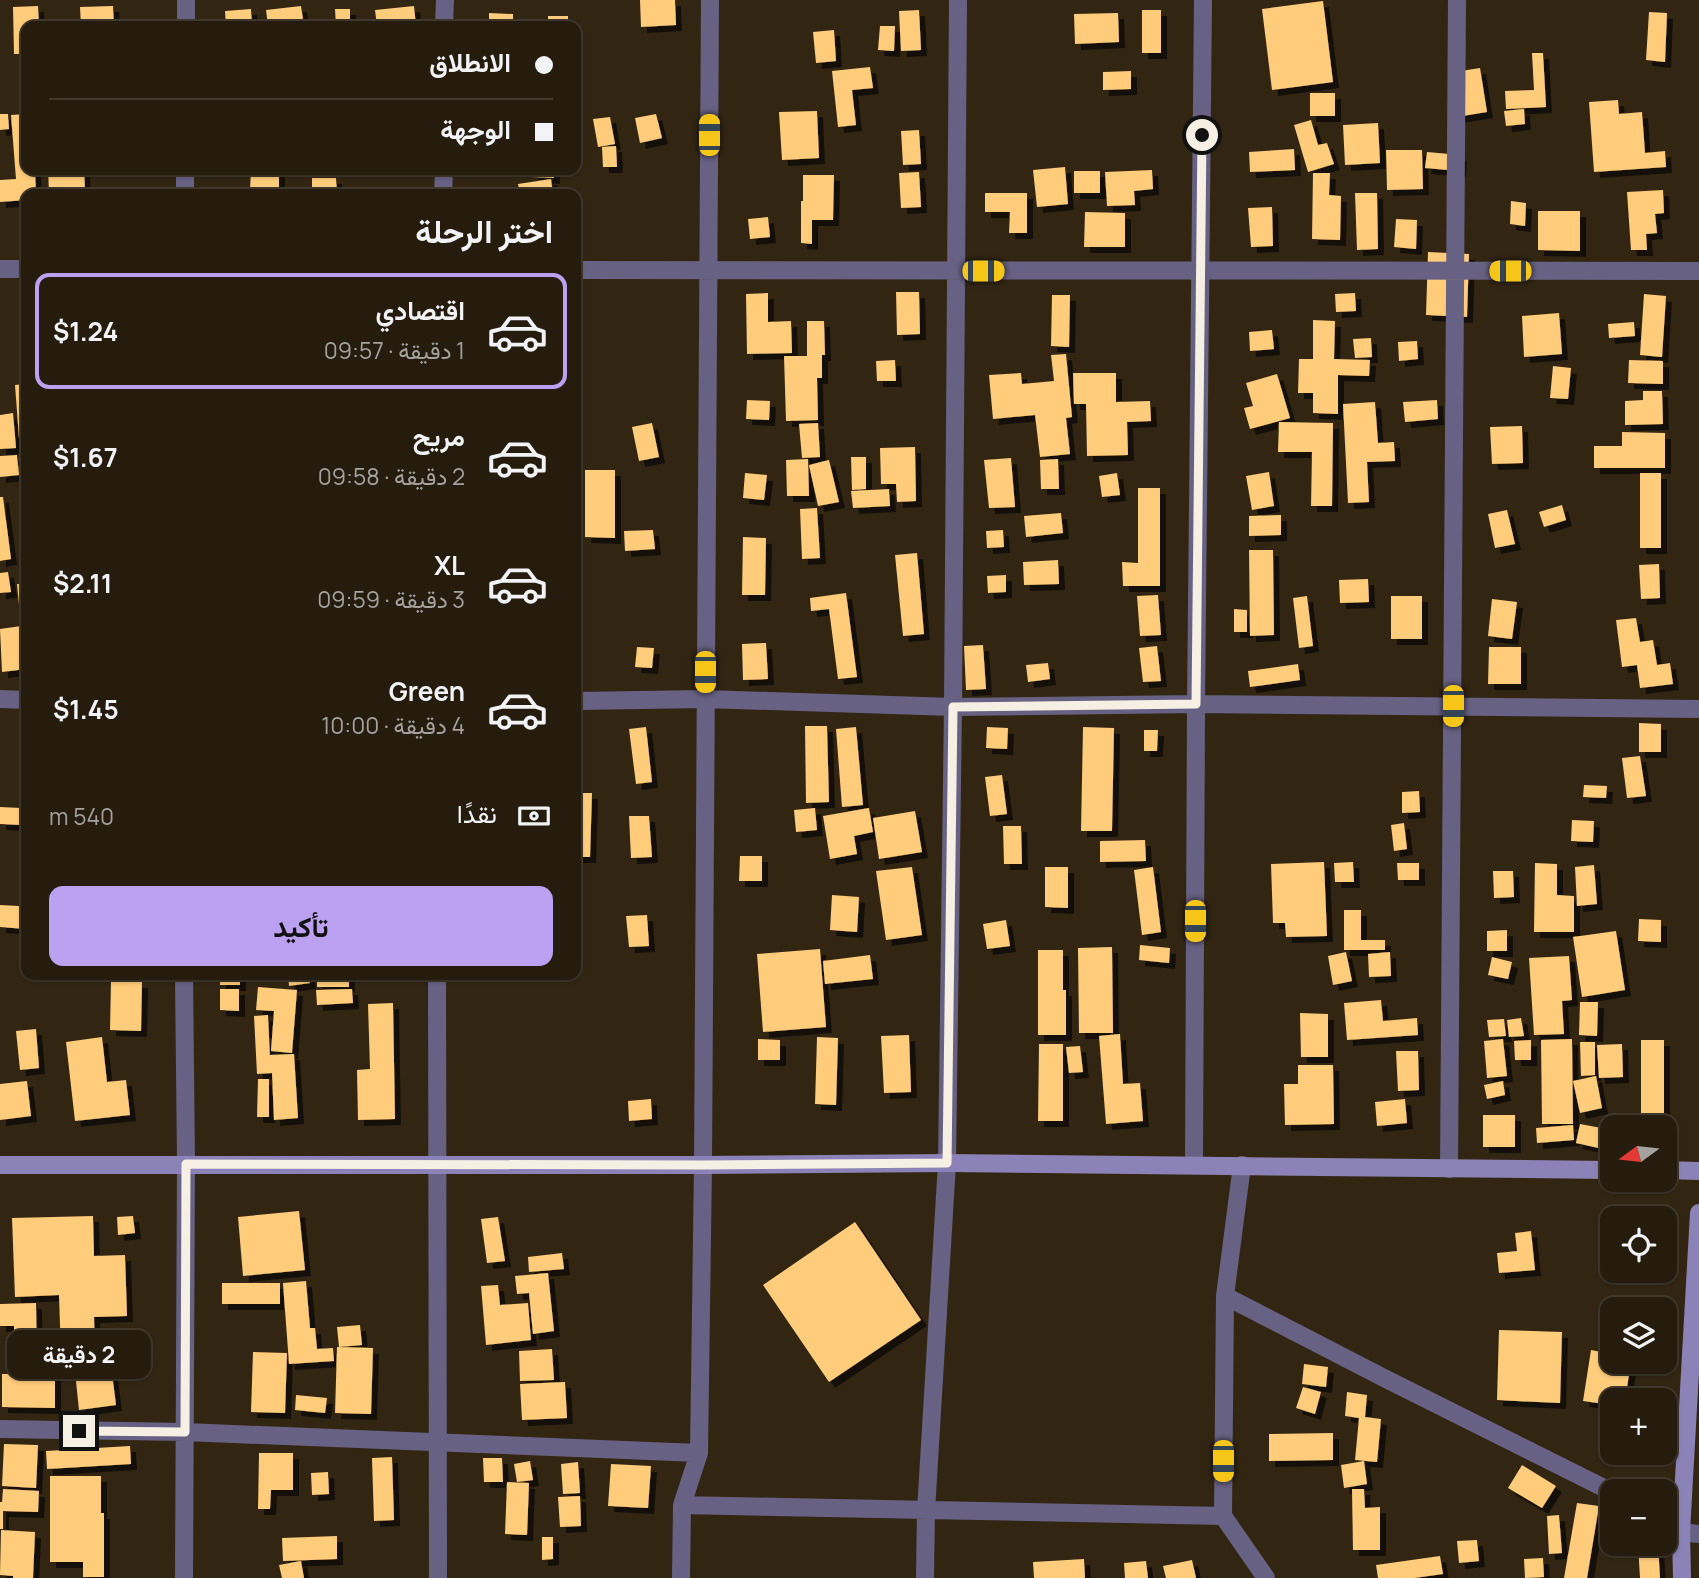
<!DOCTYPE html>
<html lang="ar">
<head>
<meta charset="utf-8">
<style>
	:root { --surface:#261c0e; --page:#32291c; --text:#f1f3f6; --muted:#a4a19e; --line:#423a2e; --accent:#bca0f2 }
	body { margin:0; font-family:Manrope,Vazirmatn,sans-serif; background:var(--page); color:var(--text); direction:rtl; height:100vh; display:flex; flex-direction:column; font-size:26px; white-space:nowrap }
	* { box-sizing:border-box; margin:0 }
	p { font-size:23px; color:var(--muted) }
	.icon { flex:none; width:38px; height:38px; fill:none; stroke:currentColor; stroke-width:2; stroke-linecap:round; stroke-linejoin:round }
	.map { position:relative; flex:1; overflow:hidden; direction:ltr }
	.sheet { position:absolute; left:21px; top:189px; width:560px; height:791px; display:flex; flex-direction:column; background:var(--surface); border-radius:14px; box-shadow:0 2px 5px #0004,0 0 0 2px var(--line); direction:rtl }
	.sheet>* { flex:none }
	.banner { position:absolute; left:21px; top:21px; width:560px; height:154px; border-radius:14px; box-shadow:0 2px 5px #0004,0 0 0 2px var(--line); direction:rtl; display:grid; align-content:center; height:154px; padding:0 28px; background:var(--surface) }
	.needle { width:46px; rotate:255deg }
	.fabs { position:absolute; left:1600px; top:1115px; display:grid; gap:14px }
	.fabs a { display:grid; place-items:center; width:77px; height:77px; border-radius:14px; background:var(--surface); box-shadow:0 2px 5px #0004,0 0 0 2px var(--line); font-size:35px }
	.end { position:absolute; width:32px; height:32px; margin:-16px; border:9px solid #f6efe3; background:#111; box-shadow:0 0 0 4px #111 }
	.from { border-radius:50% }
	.bubble { position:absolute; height:49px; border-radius:14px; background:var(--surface); box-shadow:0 2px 5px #0004,0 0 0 2px var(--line); font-size:23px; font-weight:700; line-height:49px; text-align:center; direction:rtl }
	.car { position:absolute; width:21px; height:42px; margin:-21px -10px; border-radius:9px; box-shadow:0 0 5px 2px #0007; background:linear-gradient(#f5c518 24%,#345 0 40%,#f5c518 0 76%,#345 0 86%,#f5c518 0) }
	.banner b { display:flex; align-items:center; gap:24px; height:66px; font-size:26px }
	.banner b+b { border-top:2px solid var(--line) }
	.banner i { width:18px; height:18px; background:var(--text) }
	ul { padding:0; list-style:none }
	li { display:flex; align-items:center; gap:21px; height:116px; margin:0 14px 10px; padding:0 14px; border:4px solid transparent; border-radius:14px }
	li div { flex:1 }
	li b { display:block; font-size:26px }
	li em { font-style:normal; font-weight:700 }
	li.current { border-color:var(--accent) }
	li>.icon { width:63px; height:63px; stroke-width:1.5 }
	h2 { padding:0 28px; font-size:32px; line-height:84px }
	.pay { display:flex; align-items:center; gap:18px; height:77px; padding:0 28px; font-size:26px }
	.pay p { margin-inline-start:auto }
	.button { display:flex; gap:14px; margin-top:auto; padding:14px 28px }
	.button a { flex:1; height:80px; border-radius:14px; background:var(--accent); color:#111; font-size:28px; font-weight:700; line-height:80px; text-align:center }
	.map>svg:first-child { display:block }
</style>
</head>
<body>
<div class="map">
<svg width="1699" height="1578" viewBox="0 0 1699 1578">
	<defs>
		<filter id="shadow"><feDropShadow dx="6" dy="6" stdDeviation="0" flood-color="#0009"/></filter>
	</defs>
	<rect width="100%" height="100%" fill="#322613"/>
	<path fill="#fecc7a" filter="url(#shadow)" d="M640,0H675L676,25L641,27Z
		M1323,1L1333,82L1272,90L1262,9Z
		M38,6L39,26H26V54H14L13,7Z
		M113,6L114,26H81L80,7Z
		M301,6L304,26H268L266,10Z
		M414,6L416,26H377L375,10Z
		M251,9L252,26H226L225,11Z
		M335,9H350V26H336Z
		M919,10L921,50L901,51L899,11Z
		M1142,10H1161V53H1142Z
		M1649,12L1667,13L1665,62L1646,60Z
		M489,13L513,14V26H489Z
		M1118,13L1119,42L1075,44L1074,14Z
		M548,16H568V26H548Z
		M880,26H895L894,51L878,50Z
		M834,30L836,61L816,63L813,32Z
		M1532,53H1543L1546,107L1506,109L1505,91L1534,90Z
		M870,67L873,88L852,90L856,125L838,127L832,71Z
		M1480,68L1487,112L1456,117L1448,73Z
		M1131,71V89L1103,90V72Z
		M1310,93H1335V116H1310Z
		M1618,100L1619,114L1642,112L1645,153L1665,151L1666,167L1594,172L1589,102Z
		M1524,109L1525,124L1506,126L1504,111Z
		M817,111L819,158L782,160L779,112Z
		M0,114H8L9,129L0,130Z
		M26,114V170H35L36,194H26V200L0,202V180L16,179L11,115Z
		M656,114L662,138L640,143L635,118Z
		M610,117L615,144L598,147L593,119Z
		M1311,120L1318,145L1327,143L1334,164L1308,172L1294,125Z
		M1378,123L1380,163L1345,165L1343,125Z
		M919,130L921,164L903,165L901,131Z
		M616,146L617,167H603L602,147Z
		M1294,149L1295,170L1250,172L1249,152Z
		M1386,150H1422L1423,189L1387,190Z
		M1427,152L1461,155L1460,171L1425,168Z
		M1065,167L1068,204L1037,207L1033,170Z
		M48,170H84L85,190L49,192Z
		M251,170H279V191L250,190Z
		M533,170H554V178L532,177Z
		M1152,170L1153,189L1134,191L1135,205L1107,206L1105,172Z
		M1074,171H1100V193H1074Z
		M919,172L921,207L901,208L899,173Z
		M1313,173H1330L1329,195L1341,196L1340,240L1312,239Z
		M803,175H834L833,220H812V244L801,243V201H803Z
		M312,178H336L337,193L312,194Z
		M551,179L553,194H520L518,184Z
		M131,188V194H89V193Z
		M1663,190L1664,213L1655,214L1657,233L1646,234L1647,250H1631L1627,192Z
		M985,193H1027V233H1009L1010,212H985Z
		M1355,193H1377L1378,249L1357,250Z
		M1511,201L1526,203L1525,226L1510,224Z
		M1272,207L1273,246L1251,247L1248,208Z
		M1538,211H1580V251L1538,250Z
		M1085,212L1125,213V247H1084Z
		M768,217L770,237L750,239L748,219Z
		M1396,219L1417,220L1416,249L1394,247Z
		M1428,252L1469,254L1467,317L1426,315Z
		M896,292H919L920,334L897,335Z
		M768,293V322L791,321L792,353L747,354L746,294Z
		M1355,293L1356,311L1336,312L1335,294Z
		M1644,294L1666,296L1662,357L1640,355Z
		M1052,295H1070L1069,347L1051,346Z
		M1559,313L1562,354L1524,357L1522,316Z
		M1313,320L1335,321L1334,359L1370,360L1369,376L1338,375V414L1313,413V393H1298L1299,359H1313Z
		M807,321H824L825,355H822V378H817L818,420L786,421L784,356H807Z
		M1634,322L1635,336L1609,338L1608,324Z
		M1272,330L1274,349L1250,351L1249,332Z
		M1371,338L1372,357L1355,358L1353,339Z
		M1417,341L1418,359L1399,361L1398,342Z
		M1066,354L1072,417L1066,418L1070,454L1040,457L1035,415L993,419L989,375L1021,373L1022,384L1054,381L1051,355Z
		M895,360L896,381H877L876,361Z
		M1629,360L1663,361V384L1628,383Z
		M1553,366L1571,368L1568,399L1550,398Z
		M1073,373H1116V402L1150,401L1151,421L1127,422L1128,455L1087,456L1086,404H1074Z
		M1277,374L1290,418L1250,429L1244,408L1253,406L1246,383Z
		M26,384V438H19L15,385Z
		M1643,391H1662L1663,424L1625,425V401L1643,400Z
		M747,400L770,401L769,420L746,419Z
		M1437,400L1438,419L1405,422L1403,402Z
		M1375,402L1378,443L1394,442L1395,461L1367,462L1369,502L1348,503L1343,404Z
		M13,413L16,448L0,449V415Z
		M1279,422L1333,423L1332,506H1311L1312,452H1278Z
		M652,423L659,457L639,461L632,427Z
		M818,423L820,457L802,458L799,424Z
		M1522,426L1523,463L1492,464L1490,427Z
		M1622,432L1665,433V468H1594V446H1622Z
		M915,447L916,501L897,502L896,484H881L880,448Z
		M17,455L19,475L0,477V456Z
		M851,457H866V489L852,490Z
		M1011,458L1015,507L989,508L984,460Z
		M808,459L809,496H787L786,460Z
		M1058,459L1059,489H1041L1040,460Z
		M829,460L839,502L818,506L809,465Z
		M585,470H615V538L585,537Z
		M1269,472L1274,506L1252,510L1246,476Z
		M745,473L767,475L764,500L743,498Z
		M1117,473L1120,495L1102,497L1099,476Z
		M1640,473H1661V548H1640Z
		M1138,488H1160V586H1123L1122,562L1138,563Z
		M889,489L890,506L853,508L851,491Z
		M0,497H3L11,559L0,561Z
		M1562,505L1566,520L1544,527L1539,512Z
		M817,508L820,558L802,559L800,509Z
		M1507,510L1515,544L1495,548L1488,514Z
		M1061,513L1063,533L1026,537L1024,516Z
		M1281,515V535L1249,536V516Z
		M653,530L655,549L625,551L624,531Z
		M1003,530L1004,547L987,548L986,531Z
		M743,537L766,538L765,595H742Z
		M1249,550H1273L1274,635L1250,636Z
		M917,553L924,634L903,636L895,555Z
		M1058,560L1059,584L1024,585L1023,562Z
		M1659,564L1660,598L1641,599L1639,565Z
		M8,572L11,592L0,593V573Z
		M1006,575V592L988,593L987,576Z
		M1368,579L1369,602L1340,603L1339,580Z
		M17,584H26V669L2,672L0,629L21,626Z
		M846,593L857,677L838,679L829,609L811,611L810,598Z
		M1158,595L1161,635L1140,636L1137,596Z
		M1307,596L1313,646L1299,648L1293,598Z
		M1391,596H1422V639H1391Z
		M1492,599L1517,602L1512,639L1488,636Z
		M1234,609L1247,610V632H1234Z
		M1636,618L1640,642L1653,640L1657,665L1670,663L1673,684L1640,688L1637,665L1622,667L1616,620Z
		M766,643L768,679L743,680L742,644Z
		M983,645L986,689L966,690L964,646Z
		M1157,646L1161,681L1143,682L1139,648Z
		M637,647L654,648L652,668L635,667Z
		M1489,647H1521V684H1488Z
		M1048,663L1050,679L1028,682L1026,665Z
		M1298,664L1300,680L1250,687L1248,671Z
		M1639,723L1661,724V752H1639Z
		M805,726H827L829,802L806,803Z
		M646,727L652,782L636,784L629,729Z
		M856,727L863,805L842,807L836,729Z
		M987,727L1008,728L1007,749L986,748Z
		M1083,727L1114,728L1112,831H1081Z
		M1144,730H1158L1157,751H1144Z
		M1640,756L1646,796L1627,798L1622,758Z
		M1002,775L1007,814L990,816L985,777Z
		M1584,785L1607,786L1606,798L1583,797Z
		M1419,791L1420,812L1402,813V792Z
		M576,793H592L590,857H576Z
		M0,807L21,808V825L0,824Z
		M815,808L817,830L796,832L794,810Z
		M869,808L873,832L854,836L857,854L830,859L823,816Z
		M915,811L922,852L879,859L873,818Z
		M629,816H649L652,857L631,858Z
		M1572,820L1594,821L1593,842L1571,841Z
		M1404,823L1407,849L1394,851L1391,825Z
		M1003,826H1021L1022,864H1004Z
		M1145,840L1146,861L1100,862V841Z
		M740,856H762V881H739Z
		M1324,862L1327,936L1286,937L1285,923H1273L1271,864Z
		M1353,862L1354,882H1335L1334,863Z
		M1397,863H1419V880H1398Z
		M1535,863L1557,864V895L1574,896V932H1534Z
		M1594,865L1597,904L1577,906L1575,867Z
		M912,867L922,935L886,940L876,871Z
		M1045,867H1068V908L1045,907Z
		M1153,867L1161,932L1142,935L1134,870Z
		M1493,871H1513L1514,897L1494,898Z
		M20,888H26V929L0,927V905L19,906Z
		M832,895L859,897L857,932L830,930Z
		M1344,910H1361V940H1385V950H1344Z
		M647,915L649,946L629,947L626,916Z
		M1639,919L1661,920V942L1638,941Z
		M1006,920L1010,946L987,949L983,924Z
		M1507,930V951H1487V931Z
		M1616,931L1625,990L1582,997L1573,937Z
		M1140,945L1170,948L1169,963L1139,960Z
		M1112,947L1113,1033H1079L1078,948Z
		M820,949L826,1027L763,1032L757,954Z
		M1038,950H1063V990H1066V1035H1038Z
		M1346,952L1352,981L1333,985L1328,956Z
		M1390,952L1391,976L1369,977L1368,954Z
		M870,955L873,979L825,984L823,961Z
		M1569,956L1572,1000L1562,1001L1564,1034L1534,1035L1529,958Z
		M1492,957L1512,962L1508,979L1488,975Z
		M220,975H240V985H220Z
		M288,975H309L310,983L289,986Z
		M317,975H349V987H317Z
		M111,981L142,982L141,1031L110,1030Z
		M258,987L297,990L292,1053L271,1051L274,1011L256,1010Z
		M220,989H239V1011L220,1010Z
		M352,989L353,1003L317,1005L316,990Z
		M1381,1000L1383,1021L1417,1018L1418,1035L1347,1040L1344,1003Z
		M1580,1002H1598L1597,1036L1579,1035Z
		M393,1003L395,1119L358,1120L357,1070L370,1069L368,1004Z
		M1300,1013L1328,1014V1057H1301Z
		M268,1015L270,1058V1055L294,1054L298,1118L274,1120L272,1073L257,1074L254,1016Z
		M1521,1018L1524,1036L1509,1037L1507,1020Z
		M1504,1019L1506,1036L1489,1037L1487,1020Z
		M36,1029L39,1068L20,1070L16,1031Z
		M1120,1034L1123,1084L1140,1083L1143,1121L1106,1124L1099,1036Z
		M909,1035L911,1092L884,1093L881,1036Z
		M102,1037L107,1082L126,1080L130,1115L75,1121L66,1042Z
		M817,1037L838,1038L836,1105L815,1104Z
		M758,1039L780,1040V1060H758Z
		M1503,1039L1507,1076L1487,1078L1484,1041Z
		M1572,1039L1573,1124H1542L1541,1040Z
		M1531,1040V1060H1515L1514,1041Z
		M1641,1040H1664V1124H1652L1653,1127H1638V1125L1649,1124H1641Z
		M1580,1042H1595V1075L1581,1076Z
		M1039,1044H1063V1121H1038Z
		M1622,1044L1623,1077L1599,1078L1597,1045Z
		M1080,1046L1083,1072L1069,1073L1066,1047Z
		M1396,1051H1418L1419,1090L1398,1091Z
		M1298,1065H1333L1334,1124L1285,1125L1284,1084H1298Z
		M1596,1076L1602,1108L1580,1113L1573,1081Z
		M258,1079H269V1117H257Z
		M27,1081L31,1116L0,1120V1084Z
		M1503,1081L1505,1095L1487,1099L1484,1085Z
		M651,1099L652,1119L629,1121L628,1101Z
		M1405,1099L1407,1123L1377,1126L1375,1102Z
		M1483,1115H1515V1147H1483Z
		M1580,1124L1607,1129L1603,1149L1576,1143Z
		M1573,1125L1574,1140L1537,1143L1536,1128Z
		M299,1211L305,1270L243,1276L238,1217Z
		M93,1216L94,1256L125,1255L127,1316L94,1317L95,1354L61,1355L59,1295L15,1297L12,1218Z
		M133,1216L135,1233L118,1235L117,1217Z
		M498,1217L505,1261L487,1263L481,1219Z
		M855,1222L921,1320L829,1382L763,1285Z
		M1531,1231L1535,1270L1499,1273L1497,1253L1517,1251L1515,1233Z
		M562,1253L564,1269L529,1272L528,1257Z
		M548,1273L554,1331L533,1334L529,1293L517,1294L515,1276Z
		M306,1281L310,1328H315L317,1349L333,1348L334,1361L289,1364L283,1283Z
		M222,1283H280V1304H222Z
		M498,1285L500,1305L528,1303L531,1340L486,1345L481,1286Z
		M36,1303L37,1363H14V1326H0V1304Z
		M360,1325L362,1345L339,1347L337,1327Z
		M1499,1330L1562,1332L1560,1403L1497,1400Z
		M337,1347L373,1348L371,1414L335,1413Z
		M552,1349L554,1380L520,1381L519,1351Z
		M1591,1350L1612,1354V1362H1631L1625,1400H1612V1405L1583,1401Z
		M253,1352L287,1353L285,1413L251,1412Z
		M110,1358L116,1405L79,1410L74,1362Z
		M1304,1364L1328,1367L1326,1387L1302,1384Z
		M2,1374H55V1408L2,1407Z
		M565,1382L567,1418L522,1420L520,1384Z
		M1303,1387L1321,1392L1315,1414L1296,1408Z
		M1347,1392L1367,1395L1365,1417L1381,1419L1377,1462L1355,1460L1359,1418L1345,1416Z
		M296,1395L327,1398L325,1413L295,1410Z
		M1333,1433V1460L1269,1461V1434Z
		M4,1444L38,1445L36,1488L2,1486Z
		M130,1446L131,1464L47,1469L46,1451Z
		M259,1453H293V1490H271L270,1509H258Z
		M392,1457L394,1520L374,1521L372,1458Z
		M483,1458H502L503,1482H484Z
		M530,1461L533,1480L517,1482L514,1464Z
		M1364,1461L1367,1484L1344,1488L1341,1465Z
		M578,1462L580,1493L563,1494L561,1464Z
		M611,1464L651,1466L648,1508L608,1506Z
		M1522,1465L1556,1486L1542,1508L1508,1488Z
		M328,1472L329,1494L312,1495L311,1473Z
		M50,1476H101V1513H104V1577H83V1562H50Z
		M507,1482L529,1483L527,1535L505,1534Z
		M3,1489L39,1491L38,1512L3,1511V1529H0V1502H2Z
		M1352,1489H1364L1365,1508L1380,1507V1550H1353Z
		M580,1496L581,1526L560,1527L558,1497Z
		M1577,1503L1599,1506L1587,1578H1564Z
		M1559,1515L1562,1553L1549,1554L1547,1516Z
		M1,1530L35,1532L33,1578H13V1576L0,1575Z
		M337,1536V1559L283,1561L282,1538Z
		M542,1537H553V1559L542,1560Z
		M1477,1540L1479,1561L1459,1563L1457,1541Z
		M1638,1544H1658L1660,1578H1640Z
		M1440,1556L1443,1574L1414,1578H1378L1376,1565Z
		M1543,1558L1544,1577L1525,1578L1524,1559Z
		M1084,1559L1085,1578H1034L1033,1562Z
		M1192,1560L1196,1578H1166L1163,1566Z
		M301,1561L304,1578H282L279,1565Z
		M1146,1561L1148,1578H1125L1124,1563Z"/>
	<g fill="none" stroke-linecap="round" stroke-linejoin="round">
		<path stroke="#676283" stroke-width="18" d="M186,26V0
			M444,26L445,0
			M185,194V170
			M443,194L444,170
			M0,269H26
			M576,270L1699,271
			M0,699L26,700
			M576,701L705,699L953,707L1196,704L1699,709
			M437,975L438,1578
			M1194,1164L1196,704L1203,0
			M1242,1165L1225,1296L1223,1516L1266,1578
			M1449,1169L1457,0
			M1225,1296L1386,1379L1612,1492
			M0,1429L185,1432L699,1453
			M682,1505L1223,1516
			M1664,1523L1681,1532L1699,1534
			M184,1578L186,1164L184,975
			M681,1578L682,1505L699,1453L703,1165L710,0
			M925,1578L926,1511L947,1163L953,707L958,0"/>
		<path stroke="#8b82b7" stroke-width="18" d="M0,1165H703L947,1163L1612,1170
			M1664,1170L1699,1171
			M1682,1578L1681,1532L1699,1213"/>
	</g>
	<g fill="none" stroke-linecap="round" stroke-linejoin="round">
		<path stroke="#f6efe3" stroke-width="9" d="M79,1431L185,1432L186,1164L703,1165L947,1163L953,707L1196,704L1202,135"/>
	</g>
</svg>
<div class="fabs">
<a><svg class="needle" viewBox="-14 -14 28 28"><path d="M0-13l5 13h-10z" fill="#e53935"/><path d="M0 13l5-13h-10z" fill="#a4a19e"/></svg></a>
<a><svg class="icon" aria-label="locate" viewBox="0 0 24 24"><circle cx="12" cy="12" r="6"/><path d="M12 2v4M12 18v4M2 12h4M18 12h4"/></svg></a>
<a><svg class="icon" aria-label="layers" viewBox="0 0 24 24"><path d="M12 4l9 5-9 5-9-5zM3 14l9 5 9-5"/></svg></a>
<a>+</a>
<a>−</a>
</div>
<i class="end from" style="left:1202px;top:135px"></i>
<i class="end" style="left:79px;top:1431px"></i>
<div class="bubble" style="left:7px;top:1330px;width:144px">2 دقيقة</div>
<i class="car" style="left:709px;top:135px;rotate:0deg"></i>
<i class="car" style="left:983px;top:271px;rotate:90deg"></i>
<i class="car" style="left:1510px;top:271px;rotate:270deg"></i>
<i class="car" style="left:705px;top:672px;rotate:180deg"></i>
<i class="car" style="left:1453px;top:706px;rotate:180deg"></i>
<i class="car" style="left:1195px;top:921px;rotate:180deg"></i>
<i class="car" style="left:1223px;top:1461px;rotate:180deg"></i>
<div class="banner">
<b><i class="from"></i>الانطلاق</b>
<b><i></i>الوجهة</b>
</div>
<section class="sheet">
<h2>اختر الرحلة</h2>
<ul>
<li class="current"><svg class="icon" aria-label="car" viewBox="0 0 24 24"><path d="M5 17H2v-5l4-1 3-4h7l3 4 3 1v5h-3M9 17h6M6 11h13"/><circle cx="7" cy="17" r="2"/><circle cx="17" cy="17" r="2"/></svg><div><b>اقتصادي</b><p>1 دقيقة · 09:57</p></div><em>$1.24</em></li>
<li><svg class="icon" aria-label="car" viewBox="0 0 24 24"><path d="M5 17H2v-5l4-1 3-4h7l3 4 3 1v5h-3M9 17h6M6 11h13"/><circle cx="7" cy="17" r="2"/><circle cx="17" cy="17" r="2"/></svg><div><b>مريح</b><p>2 دقيقة · 09:58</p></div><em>$1.67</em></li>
<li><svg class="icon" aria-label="car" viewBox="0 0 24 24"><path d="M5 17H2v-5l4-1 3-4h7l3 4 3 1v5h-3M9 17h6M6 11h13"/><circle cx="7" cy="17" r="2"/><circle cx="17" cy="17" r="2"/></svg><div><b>XL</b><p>3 دقيقة · 09:59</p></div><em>$2.11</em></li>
<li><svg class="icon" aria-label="car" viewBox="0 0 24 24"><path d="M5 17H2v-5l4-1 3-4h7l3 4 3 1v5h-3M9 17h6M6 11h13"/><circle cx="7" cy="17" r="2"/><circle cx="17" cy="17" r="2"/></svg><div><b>Green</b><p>4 دقيقة · 10:00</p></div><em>$1.45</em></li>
</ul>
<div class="pay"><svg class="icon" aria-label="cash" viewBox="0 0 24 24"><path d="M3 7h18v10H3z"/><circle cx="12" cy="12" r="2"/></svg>نقدًا<p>540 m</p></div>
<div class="button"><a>تأكيد</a></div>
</section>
</div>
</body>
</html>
